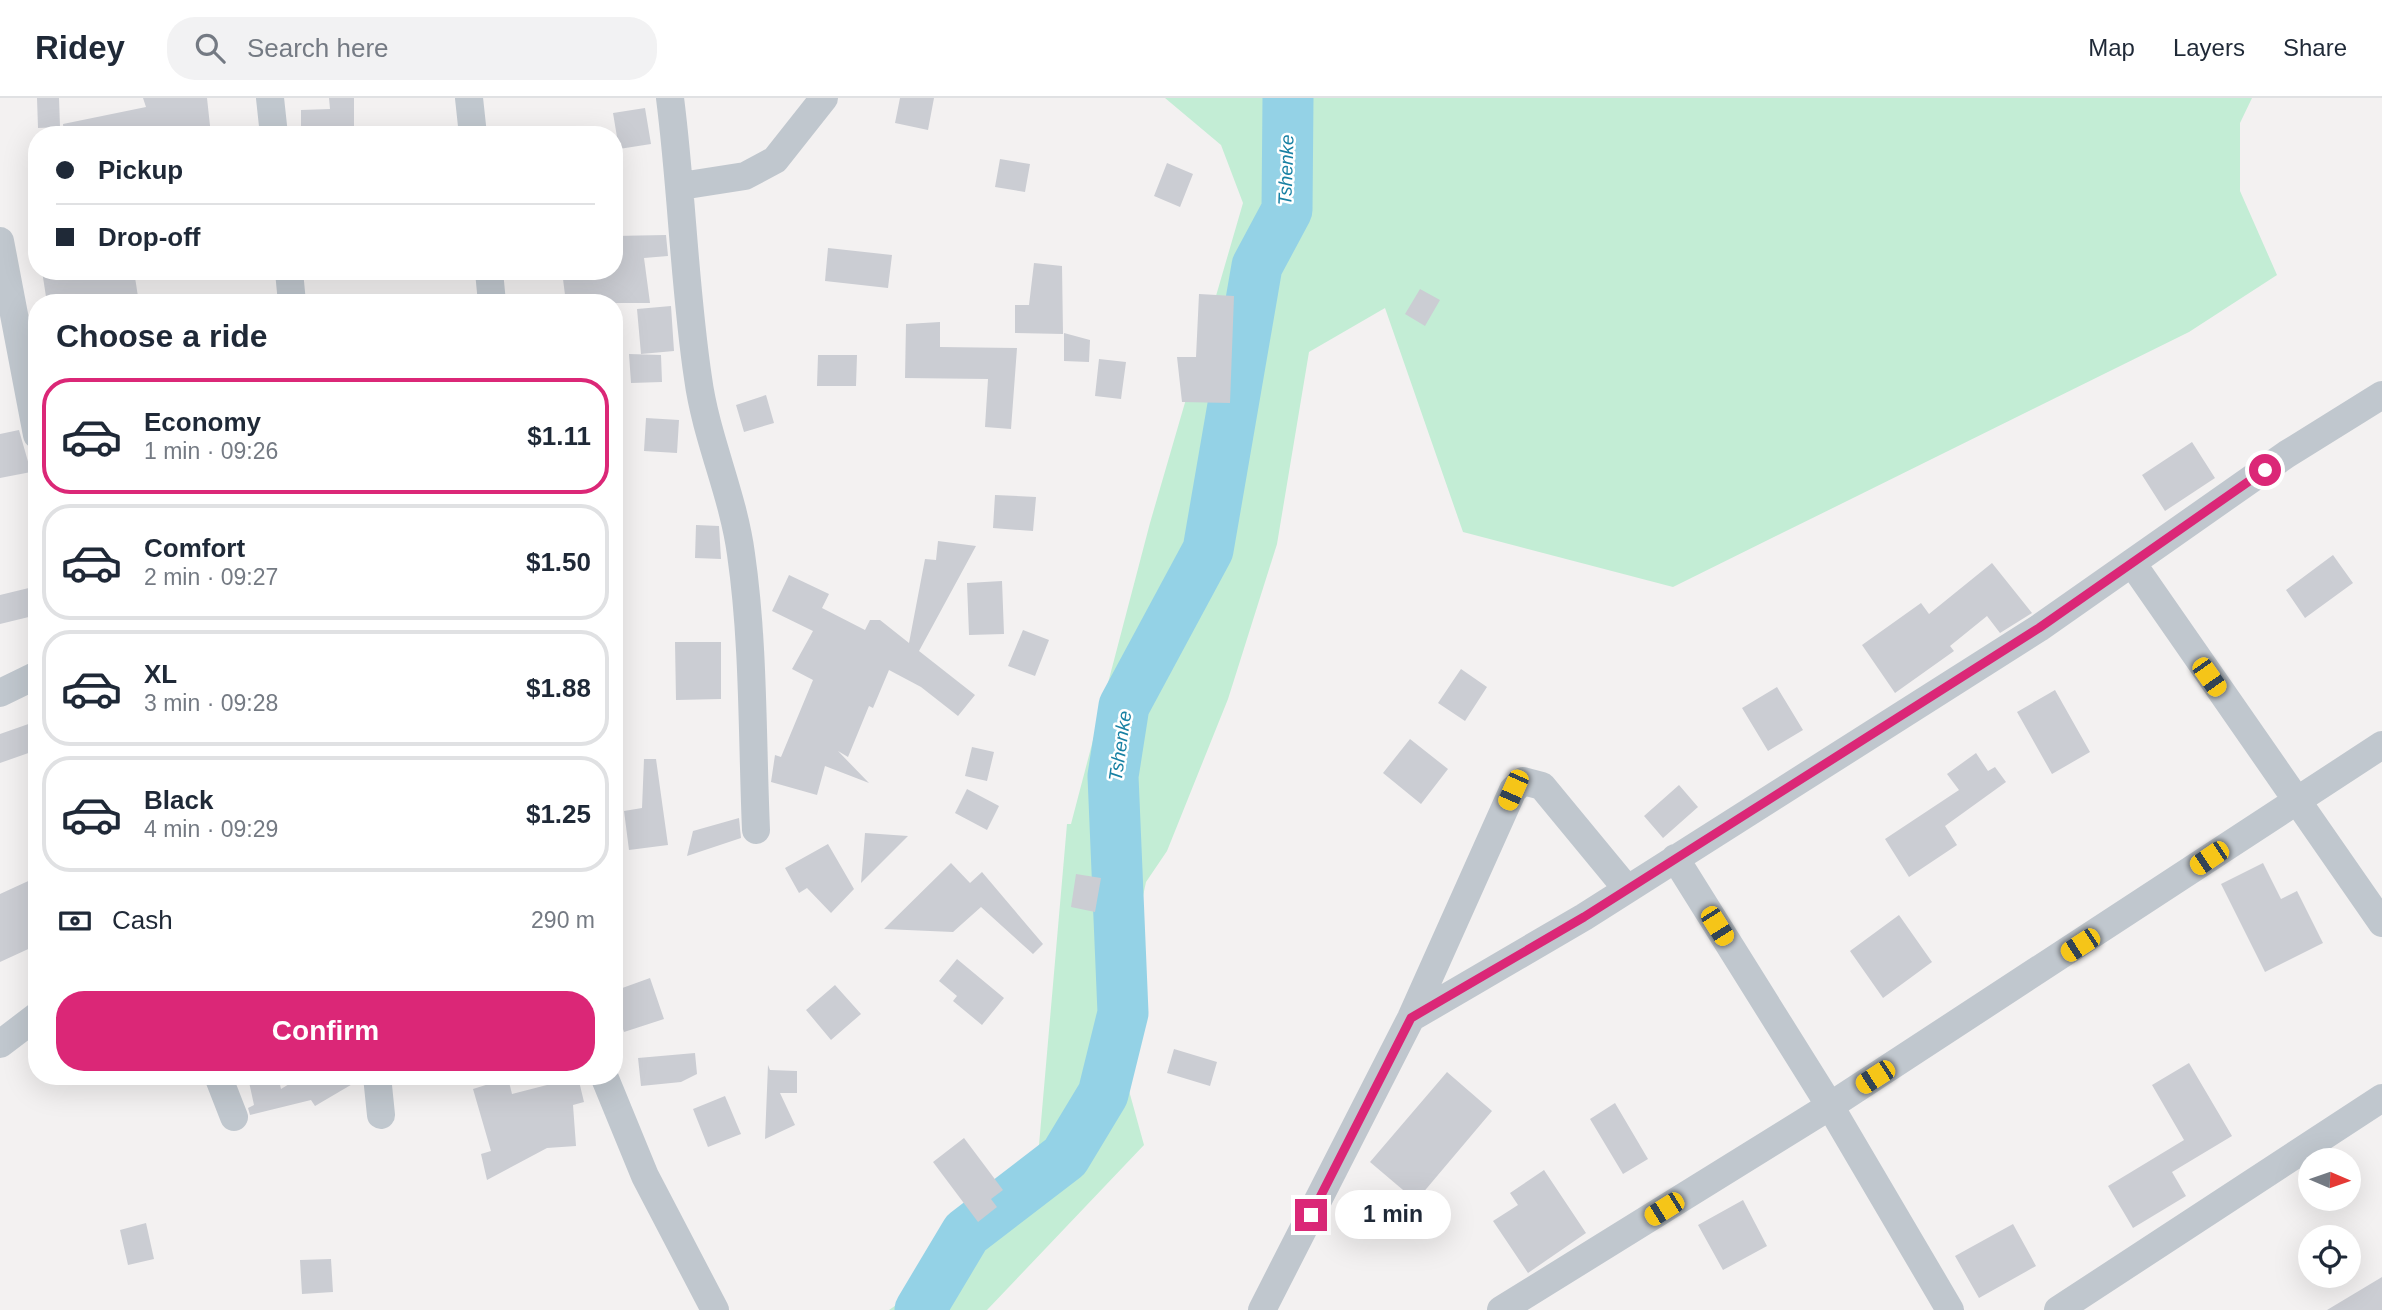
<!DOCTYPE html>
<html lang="en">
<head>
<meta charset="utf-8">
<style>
	:root { --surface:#fff; --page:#f2f2f3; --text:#1f2937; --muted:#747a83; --line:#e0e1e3; --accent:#db2777 }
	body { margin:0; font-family:Arial,sans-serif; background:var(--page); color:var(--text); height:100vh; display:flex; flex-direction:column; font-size:26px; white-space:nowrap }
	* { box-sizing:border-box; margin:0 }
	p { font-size:23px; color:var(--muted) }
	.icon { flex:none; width:38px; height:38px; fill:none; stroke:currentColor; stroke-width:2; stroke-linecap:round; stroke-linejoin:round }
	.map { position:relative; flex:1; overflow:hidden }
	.sheet { position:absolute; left:28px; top:196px; width:595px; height:791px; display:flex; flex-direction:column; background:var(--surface); border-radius:28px; box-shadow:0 7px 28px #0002 }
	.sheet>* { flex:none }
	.hud { position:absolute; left:28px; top:28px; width:595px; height:154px; border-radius:28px; box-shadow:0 7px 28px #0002; display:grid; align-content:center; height:154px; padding:0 28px; background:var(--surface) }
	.needle { width:46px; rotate:92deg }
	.tools { position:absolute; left:2298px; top:1050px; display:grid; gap:14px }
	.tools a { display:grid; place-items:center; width:63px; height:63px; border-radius:50%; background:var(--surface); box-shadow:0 7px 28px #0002; font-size:35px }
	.end { position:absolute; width:32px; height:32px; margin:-16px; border:9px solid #db2777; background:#fff; box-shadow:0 0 0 4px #fff }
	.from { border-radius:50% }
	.bubble { position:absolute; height:49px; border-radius:24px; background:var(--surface); box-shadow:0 7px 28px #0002; font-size:23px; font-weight:600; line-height:49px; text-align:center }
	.car { position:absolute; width:21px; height:42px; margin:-21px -10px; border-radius:9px; box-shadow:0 0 5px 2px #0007; background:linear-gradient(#f5c518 24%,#345 0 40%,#f5c518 0 76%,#345 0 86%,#f5c518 0) }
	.hud b { display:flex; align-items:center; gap:24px; height:66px; font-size:26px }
	.hud b+b { border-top:2px solid var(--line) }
	.hud i { width:18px; height:18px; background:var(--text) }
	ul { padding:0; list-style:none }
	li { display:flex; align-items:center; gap:21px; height:116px; margin:0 14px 10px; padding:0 14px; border:4px solid var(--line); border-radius:28px }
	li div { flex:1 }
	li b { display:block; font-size:26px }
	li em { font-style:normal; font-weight:600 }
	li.active { border-color:var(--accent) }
	li>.icon { width:63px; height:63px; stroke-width:1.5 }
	h2 { padding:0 28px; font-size:32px; line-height:84px }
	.pay { display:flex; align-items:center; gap:18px; height:77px; padding:0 28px; font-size:26px }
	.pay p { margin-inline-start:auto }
	.button { display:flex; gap:14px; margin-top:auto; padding:14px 28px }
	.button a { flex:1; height:80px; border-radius:28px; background:var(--accent); color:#fff; font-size:28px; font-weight:600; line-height:80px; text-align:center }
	header { display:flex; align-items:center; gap:42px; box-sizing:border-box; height:98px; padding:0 35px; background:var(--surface); border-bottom:2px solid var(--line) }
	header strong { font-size:33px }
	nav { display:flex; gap:38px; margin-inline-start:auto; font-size:24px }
	.search { width:490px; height:63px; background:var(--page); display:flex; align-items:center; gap:18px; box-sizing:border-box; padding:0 24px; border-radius:28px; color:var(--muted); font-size:26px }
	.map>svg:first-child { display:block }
</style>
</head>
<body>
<header>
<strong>Ridey</strong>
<div class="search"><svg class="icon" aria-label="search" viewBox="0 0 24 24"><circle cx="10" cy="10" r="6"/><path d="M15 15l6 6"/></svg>Search here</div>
<nav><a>Map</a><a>Layers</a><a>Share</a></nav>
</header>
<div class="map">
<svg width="2382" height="1212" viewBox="0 0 2382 1212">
	<rect width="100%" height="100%" fill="#f3f1f1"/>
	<path fill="#c3edd5" d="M1165,0H2252L2240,25V93L2277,177L2189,234L1673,489L1463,434L1385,210L1309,254L1277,446L1228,601L1167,753L1146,784L1138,821L1123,971L1144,1047L987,1212H889L974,1154L1037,1070L1067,726H1071L1150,425L1243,105L1221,47Z"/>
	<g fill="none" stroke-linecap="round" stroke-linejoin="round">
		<path stroke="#94d2e6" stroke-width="51" d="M920,1212L966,1135L1065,1059L1103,996L1123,915L1113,678L1124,608L1208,452L1257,168L1287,112L1288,0"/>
	</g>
	<path fill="#cbcdd3" d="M37,0H59L60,29L38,30Z
		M143,0H207L211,37H64L63,26L146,9Z
		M329,0H354V37H301V12L330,11Z
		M900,0H934L928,32L895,25Z
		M645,10L651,46L619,51L613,15Z
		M1000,61L1030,66L1025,94L995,89Z
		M1167,65L1193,76L1180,109L1154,98Z
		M666,137L668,158L644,160L650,205H566L562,173H614V138Z
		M828,150L892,157L888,190L825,183Z
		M1034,165L1062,168L1063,236L1015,235V207H1029Z
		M42,173H134L139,205H47Z
		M1420,191L1440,202L1425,228L1405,216Z
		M1199,196L1234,198L1230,305L1182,304L1177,259H1196Z
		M671,208L674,253L641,256L637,211Z
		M940,224V249L1017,250L1011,331L985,329L988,281L905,280L906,226Z
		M1064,235L1090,242L1089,264L1064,263Z
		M629,256L661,257L662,284L631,285Z
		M818,257H857L856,288H817Z
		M1099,261L1126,264L1121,301L1095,298Z
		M766,297L774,325L744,334L736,307Z
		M646,320L679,322L677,355L644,353Z
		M19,332L31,374L0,380V336Z
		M2192,344L2215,380L2165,413L2142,377Z
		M995,397L1036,399L1033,433L993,430Z
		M696,427L719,428L721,461L695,460Z
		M938,443L976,448L919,553L975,597L958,618L921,589L889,572L873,610L869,608L848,659L838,653L869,685L825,668L817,697L771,684L775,657L781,659L813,582L792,571L813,533L772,513L789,477L829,496L822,510L865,532L870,522H880L909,545L925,461L936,462Z
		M2333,457L2353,485L2305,520L2286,492Z
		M1992,465L2032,515L2000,535L1987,518L1950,548L1954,553L1895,595L1862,547L1921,505L1929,516Z
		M1002,483L1004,536L969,537L967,485Z
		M37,488V517L0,526V497Z
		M1023,532L1049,542L1035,578L1008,568Z
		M675,544H721V601L676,602Z
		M1461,571L1487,589L1465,623L1438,605Z
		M1777,589L1803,632L1768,653L1742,610Z
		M2055,592L2090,654L2052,676L2017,614Z
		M37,623V652L0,665V636Z
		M1410,641L1448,671L1421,706L1383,675Z
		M972,649L994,654L987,683L965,678Z
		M1976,655L1988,673L1995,669L2006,684L1945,728L1957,747L1909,779L1885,741L1959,692L1947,676Z
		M644,661H656L668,747L629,752L624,713L642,710Z
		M1679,687L1698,709L1663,740L1644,718Z
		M967,691L999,708L987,732L955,715Z
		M739,720L741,740L687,758L693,733Z
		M865,735L908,738L861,785Z
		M828,746L854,791L831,815L807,790L799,795L785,770Z
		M951,765L970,785L982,774L1043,846L1033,856L981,809L953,834L884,831Z
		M2263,765L2281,801L2297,793L2323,845L2265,874L2221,786Z
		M1076,776L1101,780L1095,814L1071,809Z
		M37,779V847L0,864V796Z
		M1899,817L1932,864L1883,900L1850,853Z
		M957,861L1004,900L982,927L953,903L957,898L939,883Z
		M650,880L664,921L624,934L614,904V893Z
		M835,887L861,916L831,942L806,912Z
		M1174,951L1217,964L1210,988L1167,975Z
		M695,955L697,976L681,984L641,988L638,960Z
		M2189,965L2232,1038L2172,1074L2186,1098L2133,1130L2108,1088L2184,1042L2152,987Z
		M768,967L770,972L797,973V995H780L795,1027L765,1041Z
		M1447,974L1492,1013L1416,1103L1370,1064Z
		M278,978L281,991L302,978H361V981L315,1008L311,1002L250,1017L248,1010L254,1007L249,984Z
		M578,979L584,1004L573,1007L576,1048L547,1050L487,1082L481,1056L491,1053L473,991L508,980L512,996Z
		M725,998L741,1036L708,1049L693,1011Z
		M1615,1005L1648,1061L1623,1076L1590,1021Z
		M964,1040L1003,1092L991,1101L997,1109L978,1124L933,1064Z
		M1544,1072L1586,1135L1528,1175L1493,1123L1518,1107L1510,1095Z
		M1743,1102L1767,1148L1723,1172L1698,1127Z
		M146,1125L154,1161L128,1167L120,1132Z
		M2013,1126L2036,1168L1979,1200L1955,1158Z
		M331,1161L333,1194L302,1196L300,1162Z
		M2382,1179V1212H2327Z"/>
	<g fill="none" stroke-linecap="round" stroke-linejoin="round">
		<path stroke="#c0c7ce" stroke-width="28" d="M270,0L274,37
			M469,0L473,37
			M670,0C682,93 684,187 698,280C706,340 733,396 741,456C754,546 752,640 756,732
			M681,88L745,78L775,62L824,0
			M0,143L37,337
			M289,173L292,205
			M489,173L492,205
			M2132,465L2382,825
			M0,595L37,577
			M1675,760L1830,1008L1950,1212
			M1411,920L1584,819L2039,530L2287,356L2382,297
			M0,946L37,918
			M218,978L234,1019
			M377,978L381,1017
			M604,978L645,1078L715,1212
			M1262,1212L1411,920L1513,692L1523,683L1542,688L1627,791
			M1501,1212L1830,1008L2382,647
			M2058,1212L2382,1000"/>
	</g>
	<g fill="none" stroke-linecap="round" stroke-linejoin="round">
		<path stroke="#db2777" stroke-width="9" d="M1311,1117L1411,920L1584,819L2039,530L2265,372"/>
	</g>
	<g text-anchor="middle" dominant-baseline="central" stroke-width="5" stroke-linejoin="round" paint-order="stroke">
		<g font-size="19" font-style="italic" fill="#1780a3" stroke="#fff">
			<text transform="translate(1286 72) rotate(-88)">Tshenke</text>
			<text transform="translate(1120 648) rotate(-82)">Tshenke</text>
		</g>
	</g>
</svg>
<div class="tools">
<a><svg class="needle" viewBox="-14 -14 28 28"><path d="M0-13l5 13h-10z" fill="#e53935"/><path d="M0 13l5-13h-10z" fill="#747a83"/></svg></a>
<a><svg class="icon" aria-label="locate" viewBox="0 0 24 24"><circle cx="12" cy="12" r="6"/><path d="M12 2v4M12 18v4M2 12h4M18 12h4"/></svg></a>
</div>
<i class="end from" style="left:2265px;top:372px"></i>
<i class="end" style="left:1311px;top:1117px"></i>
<div class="bubble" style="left:1335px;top:1092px;width:116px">1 min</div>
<i class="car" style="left:2209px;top:579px;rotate:145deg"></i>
<i class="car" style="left:1513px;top:692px;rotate:204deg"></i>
<i class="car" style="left:2209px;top:760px;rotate:236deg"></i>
<i class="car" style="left:1717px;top:828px;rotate:148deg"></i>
<i class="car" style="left:2080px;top:847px;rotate:237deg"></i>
<i class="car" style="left:1875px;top:979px;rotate:237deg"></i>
<i class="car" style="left:1664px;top:1111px;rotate:238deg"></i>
<div class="hud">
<b><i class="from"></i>Pickup</b>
<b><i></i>Drop-off</b>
</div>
<section class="sheet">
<h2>Choose a ride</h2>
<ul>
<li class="active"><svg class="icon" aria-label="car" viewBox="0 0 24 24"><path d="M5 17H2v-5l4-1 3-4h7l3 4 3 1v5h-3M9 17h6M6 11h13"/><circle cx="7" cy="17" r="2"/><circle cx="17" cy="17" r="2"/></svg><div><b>Economy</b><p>1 min · 09:26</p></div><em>$1.11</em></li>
<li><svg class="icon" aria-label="car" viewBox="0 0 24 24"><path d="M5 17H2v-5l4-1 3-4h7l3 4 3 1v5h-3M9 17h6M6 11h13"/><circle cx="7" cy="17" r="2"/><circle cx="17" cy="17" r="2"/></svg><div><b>Comfort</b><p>2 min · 09:27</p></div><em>$1.50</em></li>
<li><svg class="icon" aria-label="car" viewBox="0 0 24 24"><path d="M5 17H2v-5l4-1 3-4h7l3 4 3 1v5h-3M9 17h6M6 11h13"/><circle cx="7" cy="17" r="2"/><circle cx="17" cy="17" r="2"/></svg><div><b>XL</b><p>3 min · 09:28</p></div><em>$1.88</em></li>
<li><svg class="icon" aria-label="car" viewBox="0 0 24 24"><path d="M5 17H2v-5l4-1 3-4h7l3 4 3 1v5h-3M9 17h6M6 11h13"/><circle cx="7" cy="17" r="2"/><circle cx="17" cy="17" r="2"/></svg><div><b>Black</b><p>4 min · 09:29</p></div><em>$1.25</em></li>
</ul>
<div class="pay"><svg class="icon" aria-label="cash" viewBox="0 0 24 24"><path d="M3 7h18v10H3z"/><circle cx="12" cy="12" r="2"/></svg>Cash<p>290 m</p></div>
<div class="button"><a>Confirm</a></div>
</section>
</div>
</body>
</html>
